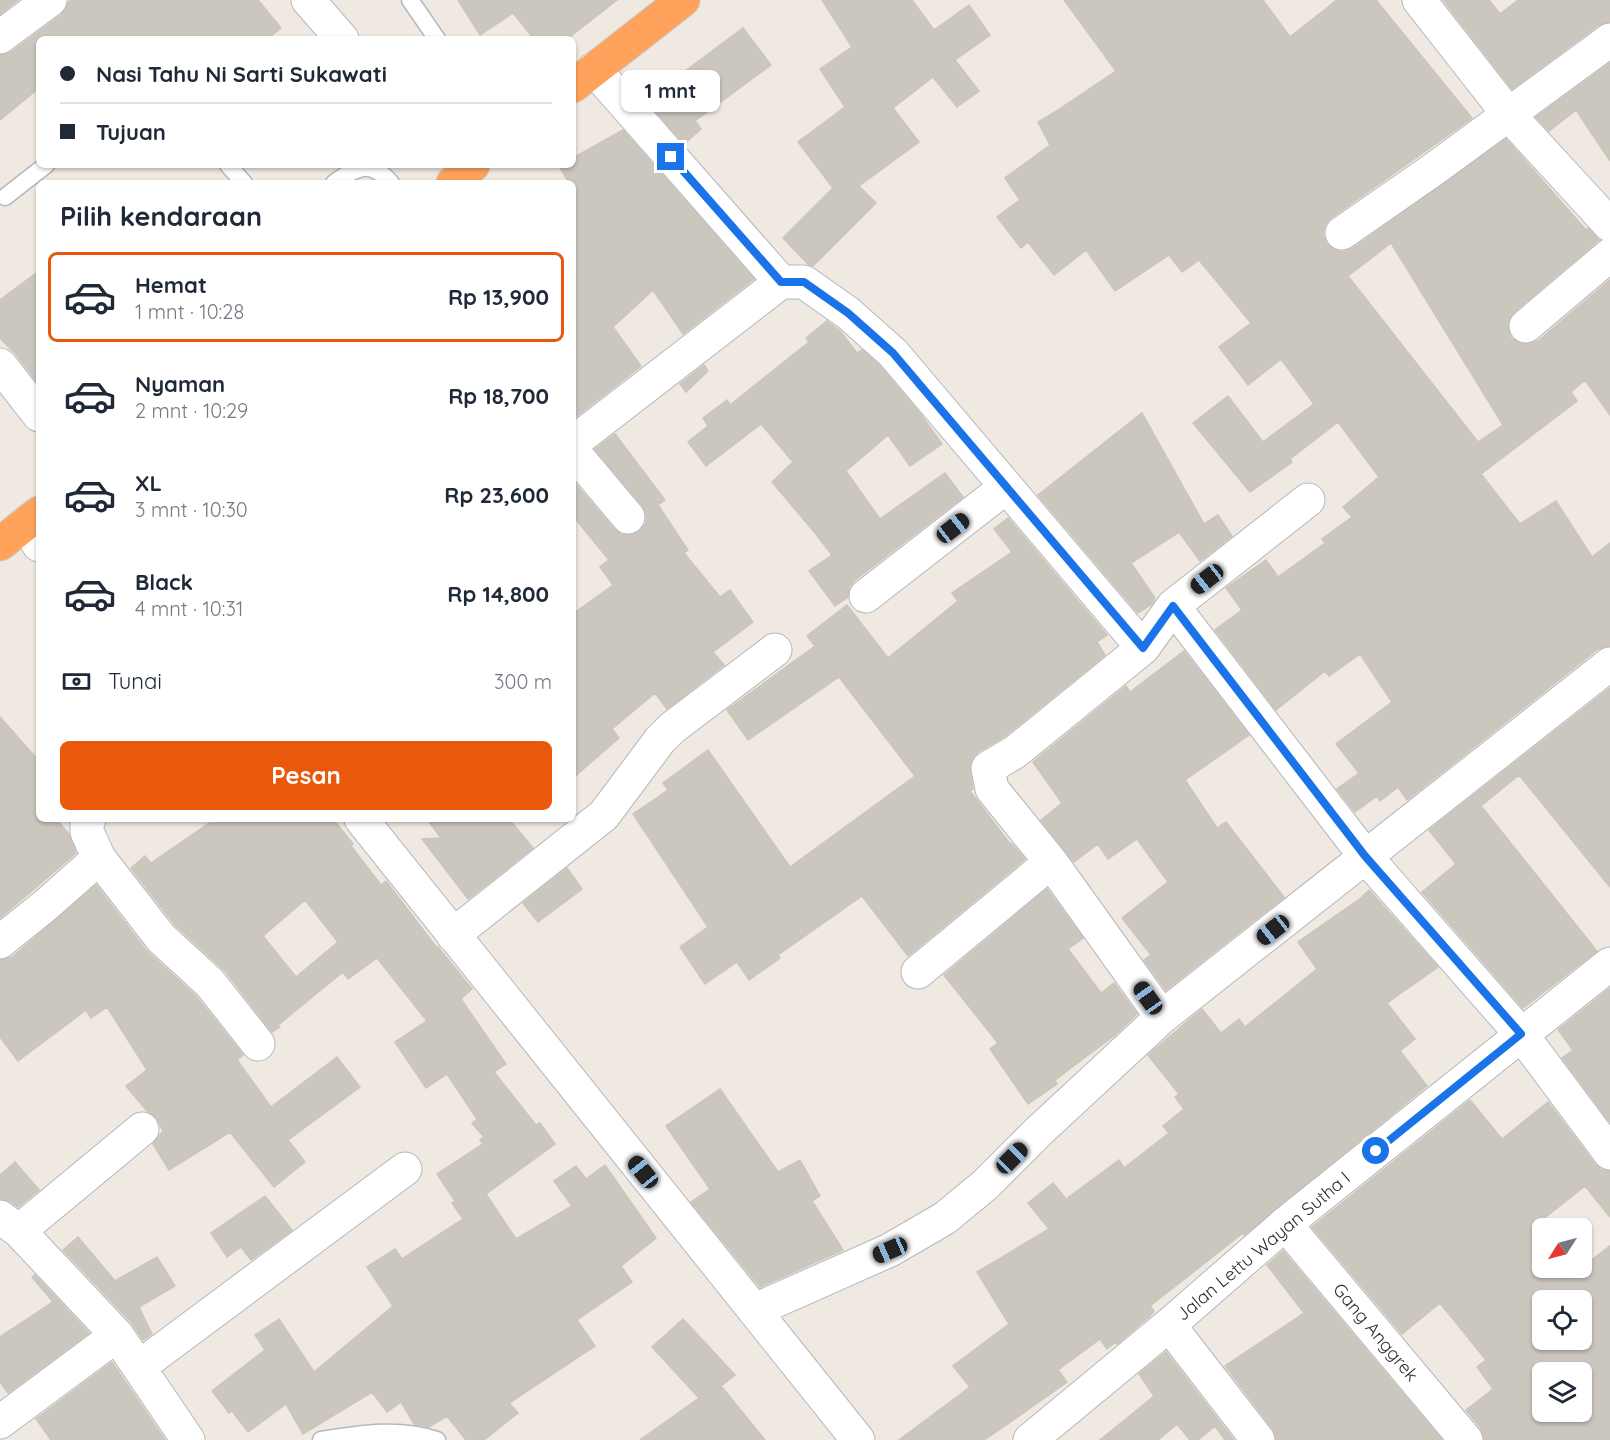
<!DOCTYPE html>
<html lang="id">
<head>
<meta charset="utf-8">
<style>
	:root { --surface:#fff; --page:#f6f6f7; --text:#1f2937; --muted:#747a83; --line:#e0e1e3; --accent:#ea580c }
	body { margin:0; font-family:Quicksand,sans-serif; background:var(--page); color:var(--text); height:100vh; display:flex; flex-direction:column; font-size:22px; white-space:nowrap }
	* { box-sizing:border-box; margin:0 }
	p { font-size:20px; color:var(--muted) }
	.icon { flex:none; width:33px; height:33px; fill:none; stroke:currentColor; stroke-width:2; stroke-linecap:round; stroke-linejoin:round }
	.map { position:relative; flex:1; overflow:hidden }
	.drawer { position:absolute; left:36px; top:180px; width:540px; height:642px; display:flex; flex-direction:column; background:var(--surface); border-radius:9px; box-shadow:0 2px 4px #0004 }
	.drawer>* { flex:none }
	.banner { position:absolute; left:36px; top:36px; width:540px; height:132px; border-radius:9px; box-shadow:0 2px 4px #0004; display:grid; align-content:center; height:132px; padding:0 24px; background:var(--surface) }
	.needle { width:39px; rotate:234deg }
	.tools { position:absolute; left:1532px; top:1218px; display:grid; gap:12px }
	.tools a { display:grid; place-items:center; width:60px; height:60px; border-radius:9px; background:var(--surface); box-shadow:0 2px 4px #0004; font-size:30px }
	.end { position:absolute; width:27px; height:27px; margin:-14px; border:8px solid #1a73e8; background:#fff; box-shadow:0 0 0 3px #fff }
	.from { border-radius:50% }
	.bubble { position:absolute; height:42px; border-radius:9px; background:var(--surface); box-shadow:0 2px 4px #0004; font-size:20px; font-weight:700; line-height:42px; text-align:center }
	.car { position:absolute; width:18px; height:36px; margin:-18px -9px; border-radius:8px; box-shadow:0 0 4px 2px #0007; background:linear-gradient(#222 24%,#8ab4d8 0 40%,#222 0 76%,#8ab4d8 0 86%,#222 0) }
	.banner b { display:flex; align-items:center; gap:21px; height:57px; font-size:22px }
	.banner b+b { border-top:2px solid var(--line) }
	.banner i { width:15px; height:15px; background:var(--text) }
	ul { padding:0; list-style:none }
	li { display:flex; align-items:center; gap:18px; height:90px; margin:0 12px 9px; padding:0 12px; border:3px solid transparent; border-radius:9px }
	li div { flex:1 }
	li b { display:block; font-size:22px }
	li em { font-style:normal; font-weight:700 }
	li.active { border-color:var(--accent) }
	li>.icon { width:54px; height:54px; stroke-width:1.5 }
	h2 { padding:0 24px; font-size:27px; line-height:72px }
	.pay { display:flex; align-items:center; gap:15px; height:66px; padding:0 24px; font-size:22px }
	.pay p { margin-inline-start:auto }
	.button { display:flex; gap:12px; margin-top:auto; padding:12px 24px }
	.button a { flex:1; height:69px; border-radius:9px; background:var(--accent); color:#fff; font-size:24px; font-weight:700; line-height:69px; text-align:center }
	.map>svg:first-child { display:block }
</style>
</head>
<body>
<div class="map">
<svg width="1610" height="1440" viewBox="0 0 1610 1440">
	<rect width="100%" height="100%" fill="#efe9e1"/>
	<path fill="#cbc7bf" stroke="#cbc5ba" stroke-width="1.5" fill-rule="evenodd" d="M0,0H18L0,14Z
		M70,0H258L281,28L267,39H39V88L0,120V55L11,52L61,15Z
		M458,0H617L567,39H534L513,13L480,35Z
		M822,0H912L934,30L969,5L990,35L955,60L979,91L957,107L933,77L893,108L919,142L859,186L876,203L813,266L809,265L783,238L833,188L798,142L845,107L820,69L852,47Z
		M1064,0H1263L1290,37L1337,0H1376L1472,118L1331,218L1325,225L1323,234L1327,244L1335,250L1343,252L1353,248L1506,139L1586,230L1588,228L1599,240L1514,312L1509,319L1508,329L1511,338L1519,343L1529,344L1538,341L1610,280V415L1585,380L1571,392L1577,401L1481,474L1520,524L1556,501L1592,557L1610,543V646L1598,649L1407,800L1398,787L1380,801L1377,796L1355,812L1337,789L1359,773L1336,744L1392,702L1360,654L1329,676L1325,671L1276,710L1215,630L1242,610L1226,588L1266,560L1278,577L1325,543L1322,539L1352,517L1343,507L1379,477L1338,422L1290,459L1292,462L1250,492L1193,423L1228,396L1263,442L1314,404L1281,359L1248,385L1219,347L1251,323L1199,260L1182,272L1169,255L1115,291L1086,250L1054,275L1028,242L1021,248L997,217L1020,200L1005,178L1050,145L1038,122L1055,112L1116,71ZM1391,243L1503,425L1478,442L1348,276Z
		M1443,0H1489L1500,14L1518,0H1610V22L1599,25L1512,89Z
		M743,28L771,65L695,121L701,129L684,144L646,100Z
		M1610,63V161L1576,110L1549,131L1536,117Z
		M623,130L754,279L683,334L653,290L613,327L641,366L573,419V183H569L559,166L573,165V158Z
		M39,271V385L15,353L0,338V300Z
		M827,321L840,331L857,353L862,350L880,366L922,416L942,444L910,466L888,435L846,471L880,519L945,473L963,497L854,581L849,588L848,597L835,606L809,571L832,555L815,533L772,482L793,462L761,424L706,466L688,442L708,426L703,418L727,400L730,405L809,342L806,338Z
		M704,365L708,371L686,392L680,384Z
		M1142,413L1204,524L1218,515L1232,536L1200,561L1179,532L1131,563L1155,598L1152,604L1138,613L1038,495Z
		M615,434L665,500L658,505L688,550L684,553L720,597L730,590L753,622L713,652L724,665L667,709L655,693L612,729L619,738L573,778V614L613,585L600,567L609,560L573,516V481L614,529L621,534L632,535L640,531L646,523V513L642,505L595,449Z
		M1008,518L1107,635L1097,642L1105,655L1004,737L978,752L971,761L970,772L973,789L970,791L1010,844L1011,843L1025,859L908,956L862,896L778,955L780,958L749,980L737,962L705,984L680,947L708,927L633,814L668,790L663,783L708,750L790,867L915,776L839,677L748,740L727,710L815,646L807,636L847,605L888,658L958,601L952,593L1012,552L994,529Z
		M1184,651L1249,735L1185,780L1217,828L1226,822L1284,897L1166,990L1144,960L1151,955L1122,918L1168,882L1137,839L1108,859L1098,844L1074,862L1041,820L1062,803L1033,762L1126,686L1130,692Z
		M1610,688V887L1519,775L1481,806L1597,951L1523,1008L1422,892L1456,864L1429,830Z
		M0,717L39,761V819H56L69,834L76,853L0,918Z
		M215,819H333L353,844L351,846L381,885L386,881L437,948L438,947L472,989L461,999L506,1064L494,1072L536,1125L540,1123L555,1144L486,1194L516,1239L572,1206L554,1181L576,1166L586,1179L605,1165L656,1238L621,1266L632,1282L577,1320L595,1346L509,1403L518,1413L484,1440H466L447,1416L429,1427L414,1424L401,1402L387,1412L372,1392L303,1434L286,1404L248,1432L232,1411L229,1413L212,1391L265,1350L255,1335L279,1319L314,1372L393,1306L367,1267L395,1249L402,1259L463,1219L452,1203L455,1201L437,1174L483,1144L480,1140L484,1137L472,1123L477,1119L447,1074L426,1088L395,1042L427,1021L377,958L348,979L343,972L278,1025L280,1027L272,1032L225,971L175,925L131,868L145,856L151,863ZM305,900L338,942L296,977L263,936Z
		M427,819H509L533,848L468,899L422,839L441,838Z
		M567,868L582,889L538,922L523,903Z
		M96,885L146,950L196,996L243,1055L237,1060L271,1107L337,1057L360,1087L288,1140L305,1162L274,1187L230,1132L169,1170L153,1144L163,1131L157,1118L147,1111L126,1086L147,1070L107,1007L91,1018L86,1010L18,1061L0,1037V960L12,957Z
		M1047,889L1083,938L1068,949L1101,993L1114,983L1137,1014L1115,1035L1055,1080L1057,1084L1028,1104L990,1049L998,1043L944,975Z
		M1369,890L1438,967L1387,1003L1415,1039L1400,1051L1427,1086L1244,1235L1243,1233L1150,1306L1154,1311L1151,1315L1117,1344L1116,1342L1107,1349L1100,1339L1058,1370L1067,1382L1002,1428L984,1440H899L970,1387L953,1366L1009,1324L977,1272L1049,1229L1028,1203L1053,1183L1066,1199L1119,1160L1124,1168L1169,1133L1163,1126L1184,1109L1175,1097L1179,1094L1148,1055L1202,1009L1221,1033L1239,1019L1245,1027L1317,969L1298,942L1361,898Z
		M1610,988V1122L1562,1058L1573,1050L1558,1030Z
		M720,1089L778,1172L800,1160L820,1196L812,1201L843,1250L760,1287L691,1202L710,1189L666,1126Z
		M1470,1100L1502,1139L1548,1102L1595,1164L1602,1170L1610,1171V1217L1585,1186L1542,1220V1268H1558L1567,1279L1610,1246V1440H1484L1481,1428L1466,1410L1493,1389L1477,1367L1486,1360L1440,1303L1402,1334L1312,1227ZM1542,1300H1581V1340H1542ZM1542,1372H1581V1412H1542Z
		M15,1162L39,1190L18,1207L11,1202L0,1199V1175Z
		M265,1196L292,1230L251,1260L241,1247L227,1257L211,1233Z
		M78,1237L115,1281L157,1257L175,1286L139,1307L152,1334L143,1340L131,1322L63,1250Z
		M1283,1251L1442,1440H1276L1273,1429L1225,1366L1304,1313L1267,1265Z
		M35,1275L89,1333L8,1393L0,1382V1337L53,1302L32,1277Z
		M683,1319L735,1375L721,1386L765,1440H640L699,1398L652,1347Z
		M1166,1352L1234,1440H1225L1215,1426L1198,1440H1190L1177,1424L1158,1440H1100L1154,1396L1139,1374Z
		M112,1362L165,1440H51L36,1419Z"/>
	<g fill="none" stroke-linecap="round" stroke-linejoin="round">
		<defs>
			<path id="lane" d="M410,0L437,39
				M228,165L244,183
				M334,183C357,167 370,159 391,183
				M5,197L46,165
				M321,1440C359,1434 399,1427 437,1440"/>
			<path id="street" d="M308,0L342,39
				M1419,0L1509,115L1610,225
				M0,37L50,0
				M594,69L781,282H804L848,313L893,353L1143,648
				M1342,233L1434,169L1610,40
				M1526,326L1610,255
				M0,365L39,415
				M628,517L576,455L574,447L579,438L781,282
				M25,524L39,545
				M866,596L1006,487
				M1173,606L1365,856L1521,1034L1610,1153
				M89,819L87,822V832L99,858L161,938L210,983L258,1044
				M361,819L858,1440
				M453,935L604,815L660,740L672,728L775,650
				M0,942L47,904L99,858
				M918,972L1051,862
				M1162,1017L1051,862L992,789L988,768L1015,752L1143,648L1173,606L1308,500
				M0,1217L19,1231L117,1335L188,1440
				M1285,1224L1466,1440
				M19,1231L142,1129
				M755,1310L890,1250L945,1218L985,1185L1038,1132L1162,1017L1610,664
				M1169,1325L1258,1440
				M139,1367L405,1169
				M0,1422L117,1335"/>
			<path id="secondary" d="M1030,1440L1169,1325L1285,1224L1610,964"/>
			<path id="highway" d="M573,86L683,0
				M453,183L473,165
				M0,544L39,513"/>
		</defs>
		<use href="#lane" stroke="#b4b7c1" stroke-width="19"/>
		<use href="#street" stroke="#b4b7c1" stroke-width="35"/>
		<use href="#secondary" stroke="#b4b7c1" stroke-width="35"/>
		<use href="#highway" stroke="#c9c9c9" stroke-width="35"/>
		<use href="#lane" stroke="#fff" stroke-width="16"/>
		<use href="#street" stroke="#fff" stroke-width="33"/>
		<use href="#secondary" stroke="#fff" stroke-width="33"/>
		<use href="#highway" stroke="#ffa35c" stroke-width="33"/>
	</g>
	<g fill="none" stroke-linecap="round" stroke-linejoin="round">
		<path stroke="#1a73e8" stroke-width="8" d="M671,157L781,282H804L848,313L893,353L1143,648L1173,606L1365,856L1521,1034L1376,1151"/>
	</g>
	<g text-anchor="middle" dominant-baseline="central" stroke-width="5" stroke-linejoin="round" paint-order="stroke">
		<g font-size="18" fill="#2e2e2e" stroke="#fff">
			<text transform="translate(1263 1246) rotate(-40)">Jalan Lettu Wayan Sutha I</text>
			<text transform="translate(1376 1332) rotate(50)">Gang Anggrek</text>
		</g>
	</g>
</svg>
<div class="tools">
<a><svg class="needle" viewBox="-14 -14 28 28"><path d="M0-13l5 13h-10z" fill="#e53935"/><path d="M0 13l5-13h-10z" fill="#747a83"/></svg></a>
<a><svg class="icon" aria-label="locate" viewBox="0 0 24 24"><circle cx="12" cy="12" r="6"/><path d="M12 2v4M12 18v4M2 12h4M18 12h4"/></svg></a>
<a><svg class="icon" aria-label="layers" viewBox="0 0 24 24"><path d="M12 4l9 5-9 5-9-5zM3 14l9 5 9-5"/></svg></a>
</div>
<i class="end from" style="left:1376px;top:1151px"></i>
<i class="end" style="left:671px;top:157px"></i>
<div class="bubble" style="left:621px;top:70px;width:99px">1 mnt</div>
<i class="car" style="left:953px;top:528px;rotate:52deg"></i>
<i class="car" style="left:1207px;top:579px;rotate:232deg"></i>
<i class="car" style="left:1273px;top:930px;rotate:232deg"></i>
<i class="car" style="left:1148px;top:998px;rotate:325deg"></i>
<i class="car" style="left:1012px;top:1158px;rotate:45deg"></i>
<i class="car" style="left:643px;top:1172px;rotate:321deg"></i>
<i class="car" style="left:890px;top:1250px;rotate:246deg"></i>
<div class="banner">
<b><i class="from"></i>Nasi Tahu Ni Sarti Sukawati</b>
<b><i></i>Tujuan</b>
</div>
<section class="drawer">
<h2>Pilih kendaraan</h2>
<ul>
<li class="active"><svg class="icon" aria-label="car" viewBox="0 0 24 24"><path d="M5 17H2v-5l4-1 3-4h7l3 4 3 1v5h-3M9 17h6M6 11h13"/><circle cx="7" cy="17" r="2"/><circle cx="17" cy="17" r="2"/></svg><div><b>Hemat</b><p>1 mnt · 10:28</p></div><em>Rp 13,900</em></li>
<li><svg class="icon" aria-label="car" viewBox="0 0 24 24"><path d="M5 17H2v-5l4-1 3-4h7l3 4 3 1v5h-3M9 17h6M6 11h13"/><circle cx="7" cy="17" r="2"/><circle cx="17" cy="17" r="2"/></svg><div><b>Nyaman</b><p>2 mnt · 10:29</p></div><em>Rp 18,700</em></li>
<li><svg class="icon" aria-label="car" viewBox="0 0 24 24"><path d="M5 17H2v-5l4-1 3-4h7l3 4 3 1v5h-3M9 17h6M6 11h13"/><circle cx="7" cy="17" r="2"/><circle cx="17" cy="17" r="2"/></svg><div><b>XL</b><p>3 mnt · 10:30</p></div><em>Rp 23,600</em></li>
<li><svg class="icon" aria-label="car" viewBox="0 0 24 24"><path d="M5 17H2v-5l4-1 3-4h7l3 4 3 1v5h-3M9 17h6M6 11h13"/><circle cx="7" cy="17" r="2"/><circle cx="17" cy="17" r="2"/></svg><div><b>Black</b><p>4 mnt · 10:31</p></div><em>Rp 14,800</em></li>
</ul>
<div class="pay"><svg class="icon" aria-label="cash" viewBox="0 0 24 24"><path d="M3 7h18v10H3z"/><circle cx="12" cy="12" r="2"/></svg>Tunai<p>300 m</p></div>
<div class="button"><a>Pesan</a></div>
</section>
</div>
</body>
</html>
